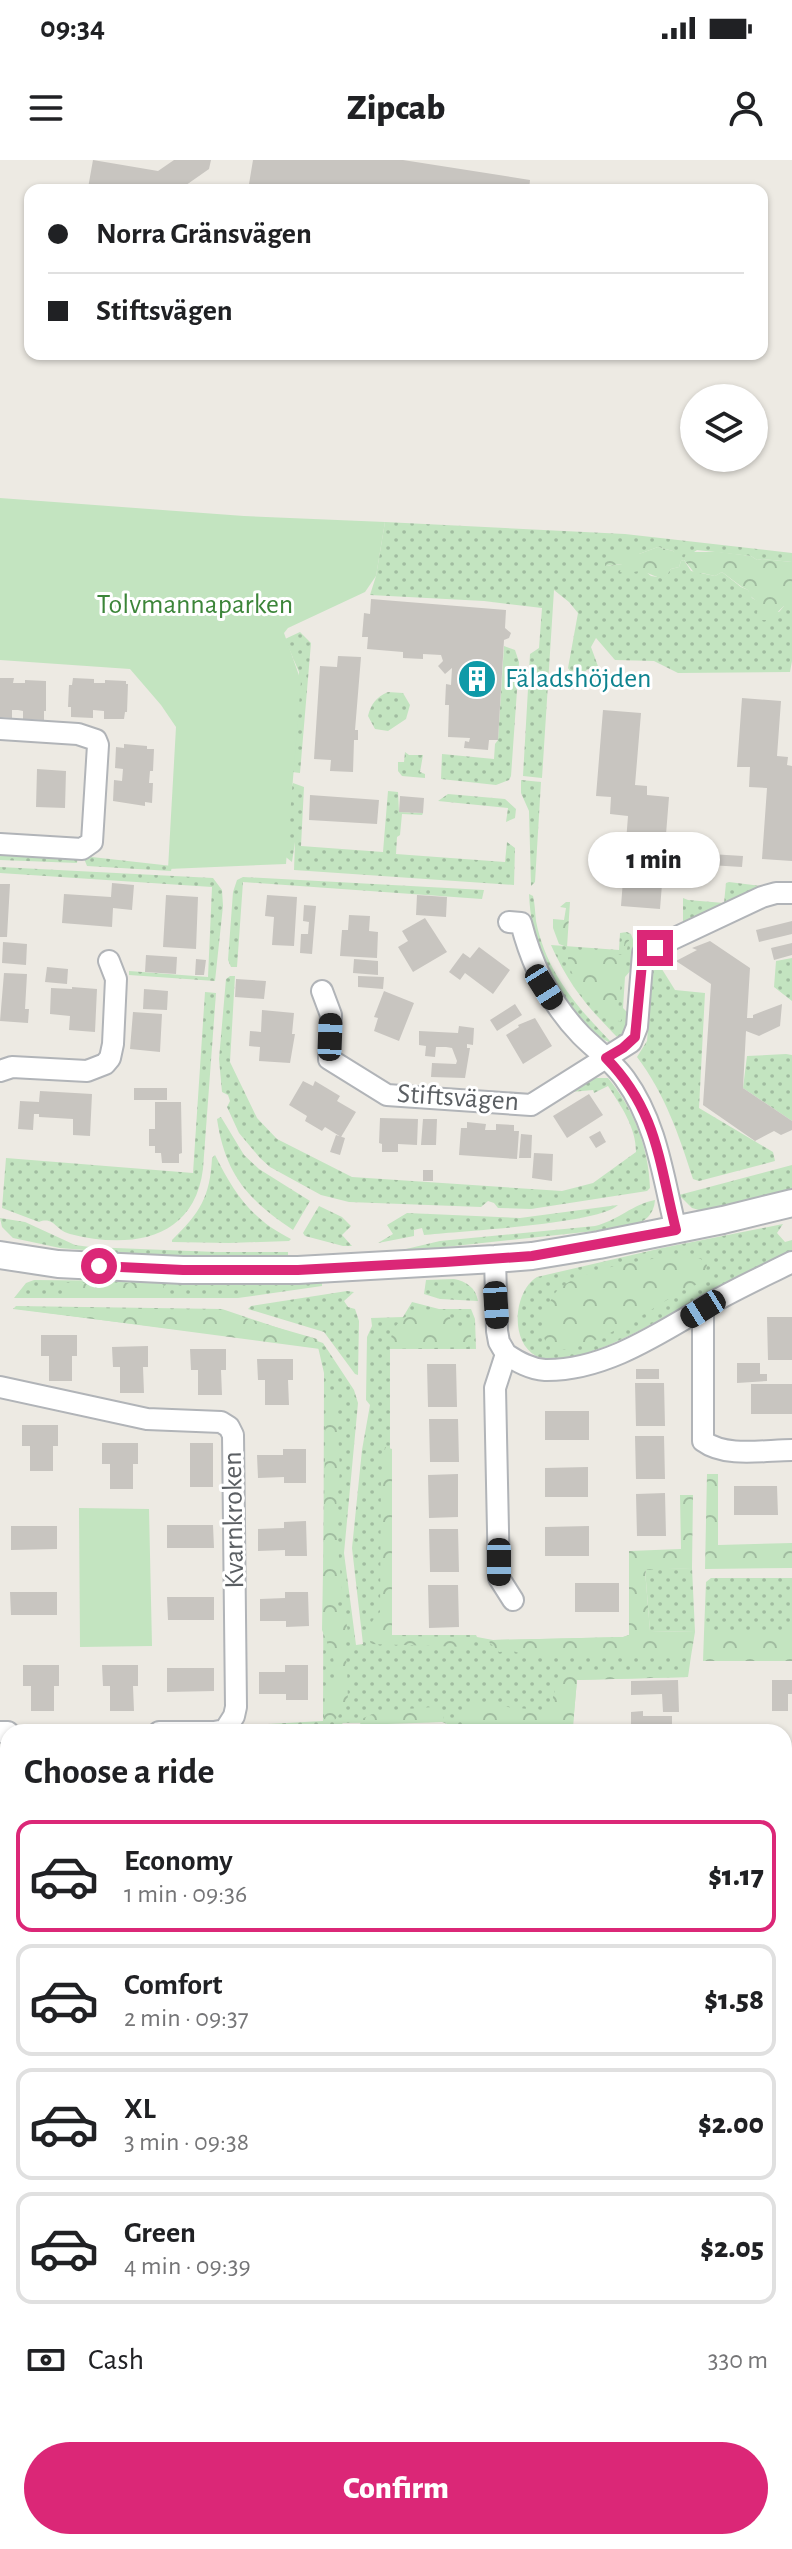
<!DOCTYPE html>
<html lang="en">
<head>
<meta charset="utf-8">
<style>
	:root { --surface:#fff; --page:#f2f2f2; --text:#202124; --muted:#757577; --line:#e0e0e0; --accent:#db2777 }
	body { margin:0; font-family:"Alegreya Sans",sans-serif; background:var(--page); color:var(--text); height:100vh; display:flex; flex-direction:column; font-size:30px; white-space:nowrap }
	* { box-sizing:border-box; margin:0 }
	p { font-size:26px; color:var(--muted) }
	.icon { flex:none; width:44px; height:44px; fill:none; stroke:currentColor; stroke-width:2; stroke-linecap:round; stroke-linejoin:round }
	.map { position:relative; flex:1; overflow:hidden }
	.side { position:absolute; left:0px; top:1564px; width:792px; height:826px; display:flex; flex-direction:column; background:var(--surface); border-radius:24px 24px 0 0; box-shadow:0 2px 6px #0004 }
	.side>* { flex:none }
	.hud { position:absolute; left:24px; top:24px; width:744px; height:176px; border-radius:16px; box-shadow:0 2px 6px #0004; display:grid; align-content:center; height:176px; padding:0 24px; background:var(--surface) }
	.buttons { position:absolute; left:680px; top:224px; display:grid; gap:16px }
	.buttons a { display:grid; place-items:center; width:88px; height:88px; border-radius:50%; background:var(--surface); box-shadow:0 2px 6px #0004; font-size:40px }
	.end { position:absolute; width:36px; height:36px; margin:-18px; border:10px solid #db2777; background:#fff; box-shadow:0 0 0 4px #fff }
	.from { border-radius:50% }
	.bubble { position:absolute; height:56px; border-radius:28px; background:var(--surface); box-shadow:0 2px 6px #0004; font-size:26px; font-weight:800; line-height:56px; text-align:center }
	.car { position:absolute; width:24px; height:48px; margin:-24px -12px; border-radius:10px; box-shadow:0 0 6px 2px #0007; background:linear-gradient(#222 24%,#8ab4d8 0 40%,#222 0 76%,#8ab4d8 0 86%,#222 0) }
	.hud b { display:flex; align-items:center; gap:28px; height:76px; font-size:30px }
	.hud b+b { border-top:2px solid var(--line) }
	.hud i { width:20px; height:20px; background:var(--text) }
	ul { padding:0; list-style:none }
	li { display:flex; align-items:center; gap:24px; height:112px; margin:0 16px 12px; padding:0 8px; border:4px solid var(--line); border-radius:16px }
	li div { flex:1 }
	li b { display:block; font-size:30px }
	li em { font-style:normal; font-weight:800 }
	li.on { border-color:var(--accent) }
	li>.icon { width:72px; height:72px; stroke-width:1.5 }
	h2 { padding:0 24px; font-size:36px; line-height:96px }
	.pay { display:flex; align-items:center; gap:20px; height:88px; padding:0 24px; font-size:30px }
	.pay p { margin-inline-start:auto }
	.action { display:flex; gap:16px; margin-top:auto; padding:16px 24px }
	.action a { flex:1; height:92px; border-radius:48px; background:var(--accent); color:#fff; font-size:32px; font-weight:800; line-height:92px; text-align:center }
	.status { display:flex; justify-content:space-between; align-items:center; height:56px; padding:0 40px; background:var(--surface); direction:ltr }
	.status svg { height:22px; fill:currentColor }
	header { display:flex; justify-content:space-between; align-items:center; height:104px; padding:0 24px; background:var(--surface); font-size:36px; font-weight:800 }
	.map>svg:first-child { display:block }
</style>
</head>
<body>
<div class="status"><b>09:34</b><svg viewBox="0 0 49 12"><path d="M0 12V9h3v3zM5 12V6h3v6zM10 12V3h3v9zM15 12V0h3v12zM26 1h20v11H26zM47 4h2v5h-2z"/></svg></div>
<header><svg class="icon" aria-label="menu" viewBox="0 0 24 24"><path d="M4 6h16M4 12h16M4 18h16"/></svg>Zipcab<svg class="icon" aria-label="person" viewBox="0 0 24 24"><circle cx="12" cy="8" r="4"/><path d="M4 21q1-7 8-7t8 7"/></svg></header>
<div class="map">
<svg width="792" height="2389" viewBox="0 0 792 2389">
	<defs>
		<pattern id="grass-dots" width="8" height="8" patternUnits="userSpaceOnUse" patternTransform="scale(2)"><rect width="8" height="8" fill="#c3e4c0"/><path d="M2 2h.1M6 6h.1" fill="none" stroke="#a1bca0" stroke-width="1.8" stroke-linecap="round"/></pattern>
		<pattern id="forest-crowns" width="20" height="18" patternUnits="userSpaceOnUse" patternTransform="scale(2)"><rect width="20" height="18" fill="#c3e4c0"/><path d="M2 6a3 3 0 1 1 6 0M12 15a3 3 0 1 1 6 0" fill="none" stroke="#a1bca0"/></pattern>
	</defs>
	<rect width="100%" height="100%" fill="#edeae3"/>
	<path fill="url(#grass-dots)" d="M385,362L625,374L792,393V402L762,399L757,400L751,396L697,390L685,398L679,397L673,391L658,387L639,394H628L606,406L623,404L645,411L651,416L664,418L671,409L679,407L681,401L684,400L691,411L715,416L722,412L741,427L748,430L752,438L779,452L784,446H792V501L790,512L678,513L654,501L615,500L596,478L591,487L599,509L594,512L588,509L579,517L572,514L568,508L578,453L569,442L554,430L542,618L523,616L530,494L539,488L542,448L484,441L370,435L376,416Z
		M300,472L311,483L300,613L292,612L299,512L285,479Z
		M504,486L515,490L519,502L511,616L509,620L496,625L441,619L442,594L494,599L495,584L498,580Z
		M388,532L403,533L410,545L406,559L388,571L375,569L368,556C371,544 376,537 388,532Z
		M405,592L409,595H423L420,612L425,614V618L402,616L398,611V602H404Z
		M521,620L541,622L535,722L531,726L529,651L521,633Z
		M293,623L304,627L301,686L383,692L388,631L398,632L399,652L423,653L422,655L402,654L400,675L397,677L396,694L505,702L507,682L515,688L514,725L294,710L295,682L292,702L282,694L287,643Z
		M448,634L505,639L516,649L515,658L506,662L508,648L438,641Z
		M0,691L78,696L77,703L0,700Z
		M83,696L172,706L171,711L87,706Z
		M0,707L213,718L222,730L223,746L215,821L129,815V811L208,817L212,727L0,713Z
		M243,717L484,730L482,739L243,722L237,807H231L228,800L233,732L237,720Z
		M729,722L761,726L683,765V738L688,740L724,743L726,723Z
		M529,734L533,736C535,744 535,753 536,761C546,812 577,847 612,883C601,880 595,873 587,865C550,831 531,783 529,734Z
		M627,772L631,774L634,782L632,809L625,817L623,848L629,854L625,872L619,879C587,846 570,827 551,785L619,790L620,773Z
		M792,798V841L774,827L776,801Z
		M660,806L675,830L705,833L699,948L773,992L775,1001L699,1021L693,1019C679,975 665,934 637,897L647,881L653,811Z
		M230,816H235L230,902L257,958L277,979L352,1017L562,1031L593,1023L636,992C636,967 621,946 608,926L594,933L593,930L571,932L595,918H608C634,949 649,989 650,1028L647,1031L531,1049L498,1048L494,1043L488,1041L481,1047L349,1042L321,1035L270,1007L260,998L239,973L227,947L230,941L228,935L222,932L219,899L226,819Z
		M205,832L216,833L203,1009C194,1081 129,1089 70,1074C56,1071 54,1056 39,1062L2,1048L6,998L193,1013Z
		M786,894L792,895V961L743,928L747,896Z
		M221,957L244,995L259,1009L310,1041L293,1070C248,1040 225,1014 217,959Z
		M215,995C234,1033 251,1059 291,1079L289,1081L229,1083L172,1082V1080C200,1053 210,1037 212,998Z
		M792,1005V1033L706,1052L692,1048L679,1035Z
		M655,1040C654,1055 645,1061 632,1067L389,1093L440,1081L595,1066C617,1061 633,1044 655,1040Z
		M618,1045C599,1064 460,1071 424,1075L422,1068L414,1070V1076L378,1083L393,1074L387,1065L407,1053L520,1058Z
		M319,1046L342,1057L351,1066L342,1075L352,1086H343L305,1076L303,1073Z
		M0,1058L25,1062L75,1085L90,1087L216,1092H288V1098L159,1096L60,1088L13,1078L2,1067Z
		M783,1064L777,1073L785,1082L792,1080V1090C752,1111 712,1132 672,1153C644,1168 615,1185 583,1194C569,1198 550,1203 536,1196C509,1181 514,1131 537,1117L662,1088Z
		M454,1119C466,1121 476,1128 478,1141L440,1139L424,1134L426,1120Z
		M34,1120L322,1123V1126L238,1138H14L26,1123Z
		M347,1131L354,1132L344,1141L348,1147L355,1149L359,1161L358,1215L355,1214L324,1172L248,1149L251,1146Z
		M412,1142L439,1149H471L475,1159L476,1189H390V1475H476L477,1477L493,1480L623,1477L629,1475L644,1483L691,1496L688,1517L577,1520L573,1565L463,1570L442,1562L343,1563L336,1569L331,1570L248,1569L250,1565L323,1561L324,1213L318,1187L13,1149L16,1146L222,1149L323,1183L354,1230L358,1243L344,1393L356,1485L363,1484L352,1388L362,1290L370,1245L366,1240L367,1177L372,1166L371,1158L403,1157Z
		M692,1408L695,1472L650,1471L645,1409Z
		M711,1418H792V1473H704L706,1422Z"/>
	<path fill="url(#forest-crowns)" d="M658,387L673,391L684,398L687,392H719L751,396L757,400L762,399L792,402V446H784L769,460H762L757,453L759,443L749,435L748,430L742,427L722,412L715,416L702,413L696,415L684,400L681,401L679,407L671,409L664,419C647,415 644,407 627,414L620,412L622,404L605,406V401L614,392L625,391L628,394L632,392L639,394Z
		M566,742H570L567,787L559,784L553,768V759L564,760L566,748L560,747Z
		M625,779L629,780L622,813L618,848L623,857L620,862C599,846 565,820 568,792L623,795Z
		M680,1094L701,1099L707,1105C706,1112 704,1117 700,1122C694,1127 685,1128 678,1133C656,1147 581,1196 556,1189C548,1187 543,1180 543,1171C542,1158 551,1134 561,1127C591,1106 645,1101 680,1094Z
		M63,1123H157L164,1125L162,1136C137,1136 78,1144 58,1128Z
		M23,1147L217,1150L317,1179L320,1189L18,1149Z
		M434,1149L448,1153L454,1168L470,1170L472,1183L468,1187L390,1189C390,1160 409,1151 434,1149Z
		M326,1236H336L340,1311L335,1357L342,1429L336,1445L346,1461L349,1478L342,1487L347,1504L348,1544L333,1562L324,1559L325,1530L338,1527L333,1497L322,1470Z
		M385,1287L392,1289V1476L475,1477L469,1487L371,1484L367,1472L373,1460L380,1452L381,1315Z
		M707,1314H718V1385L792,1383V1408L705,1409Z
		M680,1335H693L692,1408L645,1410L650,1471L695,1472L691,1496L553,1494L531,1497L513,1491L499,1492L489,1482L493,1480L623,1477L629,1475V1391L681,1389Z
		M704,1473H792V1501H703Z
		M688,1510V1517L577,1520L573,1565L463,1570L460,1552L472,1544L541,1550L550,1548L555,1530L566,1511Z
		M433,1547L444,1556L442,1562L360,1565L361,1559L381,1551Z"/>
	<path fill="#c3e4c0" d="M0,338L244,356L385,362L376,416L365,432L288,468L284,473L301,521L286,704L168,709L176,567L161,545L130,509L0,500Z
		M79,1348L149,1349L152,1486L80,1487Z
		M0,2110H8V2320H0Z"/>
	<path fill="#c8c5c0" d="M93,0L158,11L174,0H211L209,9L179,30H100L88,28Z
		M253,0H403L530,20L529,30H248Z
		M371,439L506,450L505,468L511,473L509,478L504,480L498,580H489L488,590L464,588L465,581L469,582L470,578L448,577L449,545H445L446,524L451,525L452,508L445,514L438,506L443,501L441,495L423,494V499L403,498V492L367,489L368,477H362L364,453L370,454Z
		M338,496L361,497L355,570H358V580H354L353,612L330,611L331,600L314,599L320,506L337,507Z
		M0,518H14L13,523H25V520L46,521V551H44V560L23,559V551L18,550H12V558L0,557Z
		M73,518L94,519V523H105V520L126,521V524H128L127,552H125L124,559H104V551L93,550V558L71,557V547H68L69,525H72Z
		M742,538L781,541L777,596L788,597L787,605L792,606V701L762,699L767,628L749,627L750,607H737Z
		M603,550L641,553L635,625L647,626V635L669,637L660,749L621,746L628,656L610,654L611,637L596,636Z
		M124,584L147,586V589H154L153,611H150L149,623H153L152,643L145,642V646L113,641L114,620L122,621L123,609L115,608L116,587L124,588Z
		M37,609L66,611L65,648L36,647Z
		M310,635L379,640L377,664L309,660Z
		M400,636L424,638L423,653L399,652Z
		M710,694L743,696L742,707L709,705Z
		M112,723L134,725L132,750L113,748L112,767L62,763L64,734L111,737Z
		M0,724H10L7,777H0Z
		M166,735L198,737L196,789L163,787Z
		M267,735L297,737L294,786L272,785L274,757L265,756Z
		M417,735L447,737L446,757L416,755Z
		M304,745L316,746L312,794L300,793L301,774H308L309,762L303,761Z
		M349,755L370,756L369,771L378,772L377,798L340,796L342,770H348Z
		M425,758L447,792L413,812L398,787L408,781L402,771Z
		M792,761V774L759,782L756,770Z
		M710,781L750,808L747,858H753V855L782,844L780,866L759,876L746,871L743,928L792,961V970L781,975L774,971L755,981L703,945L711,824L676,801L697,790L692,788Z
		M3,782L27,784L26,805L2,803Z
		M792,783V795L774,800L771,788Z
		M479,787L510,810L493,834L465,813L460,820L449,812L463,793L470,798Z
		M146,795L177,797L176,814L145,812Z
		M196,799L206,800L204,815H195Z
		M354,799L378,801V815L353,813Z
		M47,807L68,809L67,824L45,822Z
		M4,813L27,814L25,849H29L28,863L0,861Z
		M358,816L384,817L383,829L358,827Z
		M236,819L266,821L264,839L235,837Z
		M72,827L97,829L95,872L69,870L70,856L50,854L51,828L72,829Z
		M144,829L168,831L167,850L143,849Z
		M384,831L414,843L399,881L374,871L378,858L374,857Z
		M515,844L522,855L497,871L490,860Z
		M262,850L294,853L292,874H295L290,903L259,901L260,887L249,886L250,871L261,872Z
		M133,852L162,854L160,892L130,889Z
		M535,858L552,886L523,904L506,875L519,867L518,865Z
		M459,866L474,868L473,885L467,884V888H470L465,918L431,917L432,903L456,904L457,901L452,888L446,887H436L435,897L425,896L426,886L419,885V871L458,873Z
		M303,921L313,926L315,921L340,936L337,941L356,952L341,977L325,967L322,971L305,961L307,956L289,945Z
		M134,928H167V940H134Z
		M40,931L92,934L90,976L73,975V959L39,957V954H34L33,970L18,969L20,941L39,942Z
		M589,934L603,955L567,978L553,956Z
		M155,942H181L182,993L179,994V1003H162L161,993H155V986H149V969H155Z
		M380,958L418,959L417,985L398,984V992H382V984L379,983Z
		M423,959H437L436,985H421Z
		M467,962L486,964L485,970H496V964L514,965V971H519L517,999L459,995L461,968H467Z
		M600,971L606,982L596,988L589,977Z
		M521,974L532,975L531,998H519Z
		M336,975L345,978L340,995L330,992Z
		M534,993L553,994L552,1021L532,1018Z
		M423,1010H433V1021H423Z
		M767,1157H792V1200H768Z
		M41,1175H77V1196H72V1221H49V1196H41Z
		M148,1186V1207H143L144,1233H120V1207H113L112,1187Z
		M190,1189H226V1210H221L222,1235H198V1210H191Z
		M257,1199H293V1220H288L289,1245H265V1220H258Z
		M737,1203H760V1214H767V1221L737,1223Z
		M427,1204H456L457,1247H428Z
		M636,1209H659V1219H636Z
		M635,1223H664L665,1266H636Z
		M751,1224H792V1254H751Z
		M545,1251H589V1280H545Z
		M429,1259H458L459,1302H430Z
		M22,1265H58V1286H53V1311H30V1286H22Z
		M635,1276H664L665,1319H636Z
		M102,1283H138V1304H133V1329H110V1304H102Z
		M190,1283H213V1327H190Z
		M283,1289H306V1323H284V1317L258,1318L257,1295H283Z
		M588,1307V1337H545V1308Z
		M458,1314V1357L429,1358L428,1315Z
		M734,1326H777L778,1355H734Z
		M665,1333L666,1376H637L636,1334Z
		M306,1361L307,1396H285V1390L258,1391V1369L284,1368V1362Z
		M167,1365H213L214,1388H167Z
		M11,1366H57V1389L11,1390Z
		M589,1366V1396H545V1367Z
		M429,1369H458L459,1412H430Z
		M575,1423H619V1452H575Z
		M428,1425H458L459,1467L429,1468Z
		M10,1432H57V1455H11Z
		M285,1432H308L309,1466L286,1467V1461H260V1439L285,1438Z
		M167,1437H214V1460H168Z
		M23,1505H59V1526H54V1551H31V1526H23Z
		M102,1505H138V1526H133L134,1551H110V1526H103Z
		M285,1505H308V1540H286V1534H259V1512H285Z
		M167,1508H214V1531L167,1532Z
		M678,1520L679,1552H663L662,1534L631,1535V1521Z
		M772,1520H792V1534H788V1551H772Z
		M643,1551V1556H672V1568L631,1569V1552Z
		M784,1619H792V1634H788V1656H792V1665H784Z
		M792,1726V1740H789V1758H784V1727Z
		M784,1825H792L790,1857H784Z
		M784,1925H792L791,1956H784Z
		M784,2044H792V2062H784Z
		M784,2372H792V2389H777V2382H784Z
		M56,2382H157V2389H56Z
		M298,2382H398V2389H298Z
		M537,2382H638V2389H537Z"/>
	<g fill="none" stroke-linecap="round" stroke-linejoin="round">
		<defs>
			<path id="minor" d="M0,569L78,574L96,580L98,585L92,682L82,689L0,684
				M509,762L521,763C532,806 550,843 581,875C596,890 613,902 625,919C657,963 663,1017 676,1070
				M322,831L331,855L329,899L387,935L531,945L631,882L637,867L643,793L762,737L776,733H792
				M0,911L12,907L87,911L105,904L110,898L113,884L116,819L109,801
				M495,1099L497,1171L499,1182L506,1194L495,1228L499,1418L513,1440
				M703,1149V1281C726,1298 765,1290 792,1290
				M506,1194C518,1202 530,1209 545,1210C607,1211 664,1170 715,1141C740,1127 766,1115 792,1102
				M0,1227L147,1259L221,1262L229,1267L233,1275L236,1547L234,1556L225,1570L214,1572H159
				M0,1572H8
				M784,1998H792
				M0,2029L8,2031"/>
			<path id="tertiary" d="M0,1095L58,1104L183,1110H298L495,1099L532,1096L599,1085L723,1060L792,1043"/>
		</defs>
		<use href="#minor" stroke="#b1b4b8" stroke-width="24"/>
		<use href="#tertiary" stroke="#b1b4b8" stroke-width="30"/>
		<use href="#minor" stroke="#fff" stroke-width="20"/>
		<use href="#tertiary" stroke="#fff" stroke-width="26"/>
	</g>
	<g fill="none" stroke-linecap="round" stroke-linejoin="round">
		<path stroke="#db2777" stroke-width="10" d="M99,1106L183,1110H298L445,1102L532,1096L676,1070C659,1002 657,950 606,898L623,888L635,877L643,793L655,788"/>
	</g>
	<defs>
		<symbol id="building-disc" viewBox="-11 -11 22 22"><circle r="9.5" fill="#0f9aa8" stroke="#fff"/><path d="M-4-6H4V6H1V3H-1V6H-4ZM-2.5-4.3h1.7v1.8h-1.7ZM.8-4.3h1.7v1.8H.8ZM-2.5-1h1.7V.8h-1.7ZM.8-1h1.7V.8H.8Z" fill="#fff"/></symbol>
	</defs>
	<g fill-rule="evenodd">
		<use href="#building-disc" x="455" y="497" width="44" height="44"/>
	</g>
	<g text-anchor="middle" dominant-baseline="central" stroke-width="6" stroke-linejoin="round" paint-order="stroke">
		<g font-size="28" fill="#3c8539" stroke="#fff">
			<text x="195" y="445">Tolvmannaparken</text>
		</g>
		<g font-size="28" fill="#0d838f" stroke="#fff" text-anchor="start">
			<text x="505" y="519">Fäladshöjden</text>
		</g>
		<g font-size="28" fill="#5b5f63" stroke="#fff">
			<text transform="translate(458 938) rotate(4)">Stiftsvägen</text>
			<text transform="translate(234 1360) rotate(-91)">Kvarnkroken</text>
		</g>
	</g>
</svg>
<div class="buttons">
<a><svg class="icon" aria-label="layers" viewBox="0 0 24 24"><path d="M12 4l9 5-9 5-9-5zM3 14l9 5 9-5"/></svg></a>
</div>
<i class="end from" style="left:99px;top:1106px"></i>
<i class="end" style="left:655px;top:788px"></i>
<div class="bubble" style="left:588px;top:672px;width:132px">1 min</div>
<i class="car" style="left:544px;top:827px;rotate:148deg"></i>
<i class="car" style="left:330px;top:877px;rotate:2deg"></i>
<i class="car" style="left:496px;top:1145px;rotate:176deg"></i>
<i class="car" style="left:703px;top:1149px;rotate:238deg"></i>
<i class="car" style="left:499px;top:1402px;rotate:180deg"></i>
<div class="hud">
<b><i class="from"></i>Norra Gränsvägen</b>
<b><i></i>Stiftsvägen</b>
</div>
<section class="side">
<h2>Choose a ride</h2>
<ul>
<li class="on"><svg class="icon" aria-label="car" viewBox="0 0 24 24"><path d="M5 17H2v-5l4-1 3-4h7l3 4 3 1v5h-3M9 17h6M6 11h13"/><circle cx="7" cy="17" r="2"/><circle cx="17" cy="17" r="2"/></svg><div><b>Economy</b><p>1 min · 09:36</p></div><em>$1.17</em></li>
<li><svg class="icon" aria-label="car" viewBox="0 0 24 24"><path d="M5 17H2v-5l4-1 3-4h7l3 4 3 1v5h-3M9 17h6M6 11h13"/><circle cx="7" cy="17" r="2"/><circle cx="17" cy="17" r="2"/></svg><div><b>Comfort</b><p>2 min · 09:37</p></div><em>$1.58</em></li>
<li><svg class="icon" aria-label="car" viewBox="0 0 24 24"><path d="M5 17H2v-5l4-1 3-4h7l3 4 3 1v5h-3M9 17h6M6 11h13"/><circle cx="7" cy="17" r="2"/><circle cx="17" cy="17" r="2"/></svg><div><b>XL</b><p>3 min · 09:38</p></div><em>$2.00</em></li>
<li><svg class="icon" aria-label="car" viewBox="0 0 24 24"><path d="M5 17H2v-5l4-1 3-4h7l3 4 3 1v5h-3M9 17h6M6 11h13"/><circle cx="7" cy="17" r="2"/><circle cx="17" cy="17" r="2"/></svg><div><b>Green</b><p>4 min · 09:39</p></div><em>$2.05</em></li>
</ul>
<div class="pay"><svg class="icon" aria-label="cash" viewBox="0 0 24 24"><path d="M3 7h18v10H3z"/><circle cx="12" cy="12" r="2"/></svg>Cash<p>330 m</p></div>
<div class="action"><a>Confirm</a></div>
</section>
</div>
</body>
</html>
